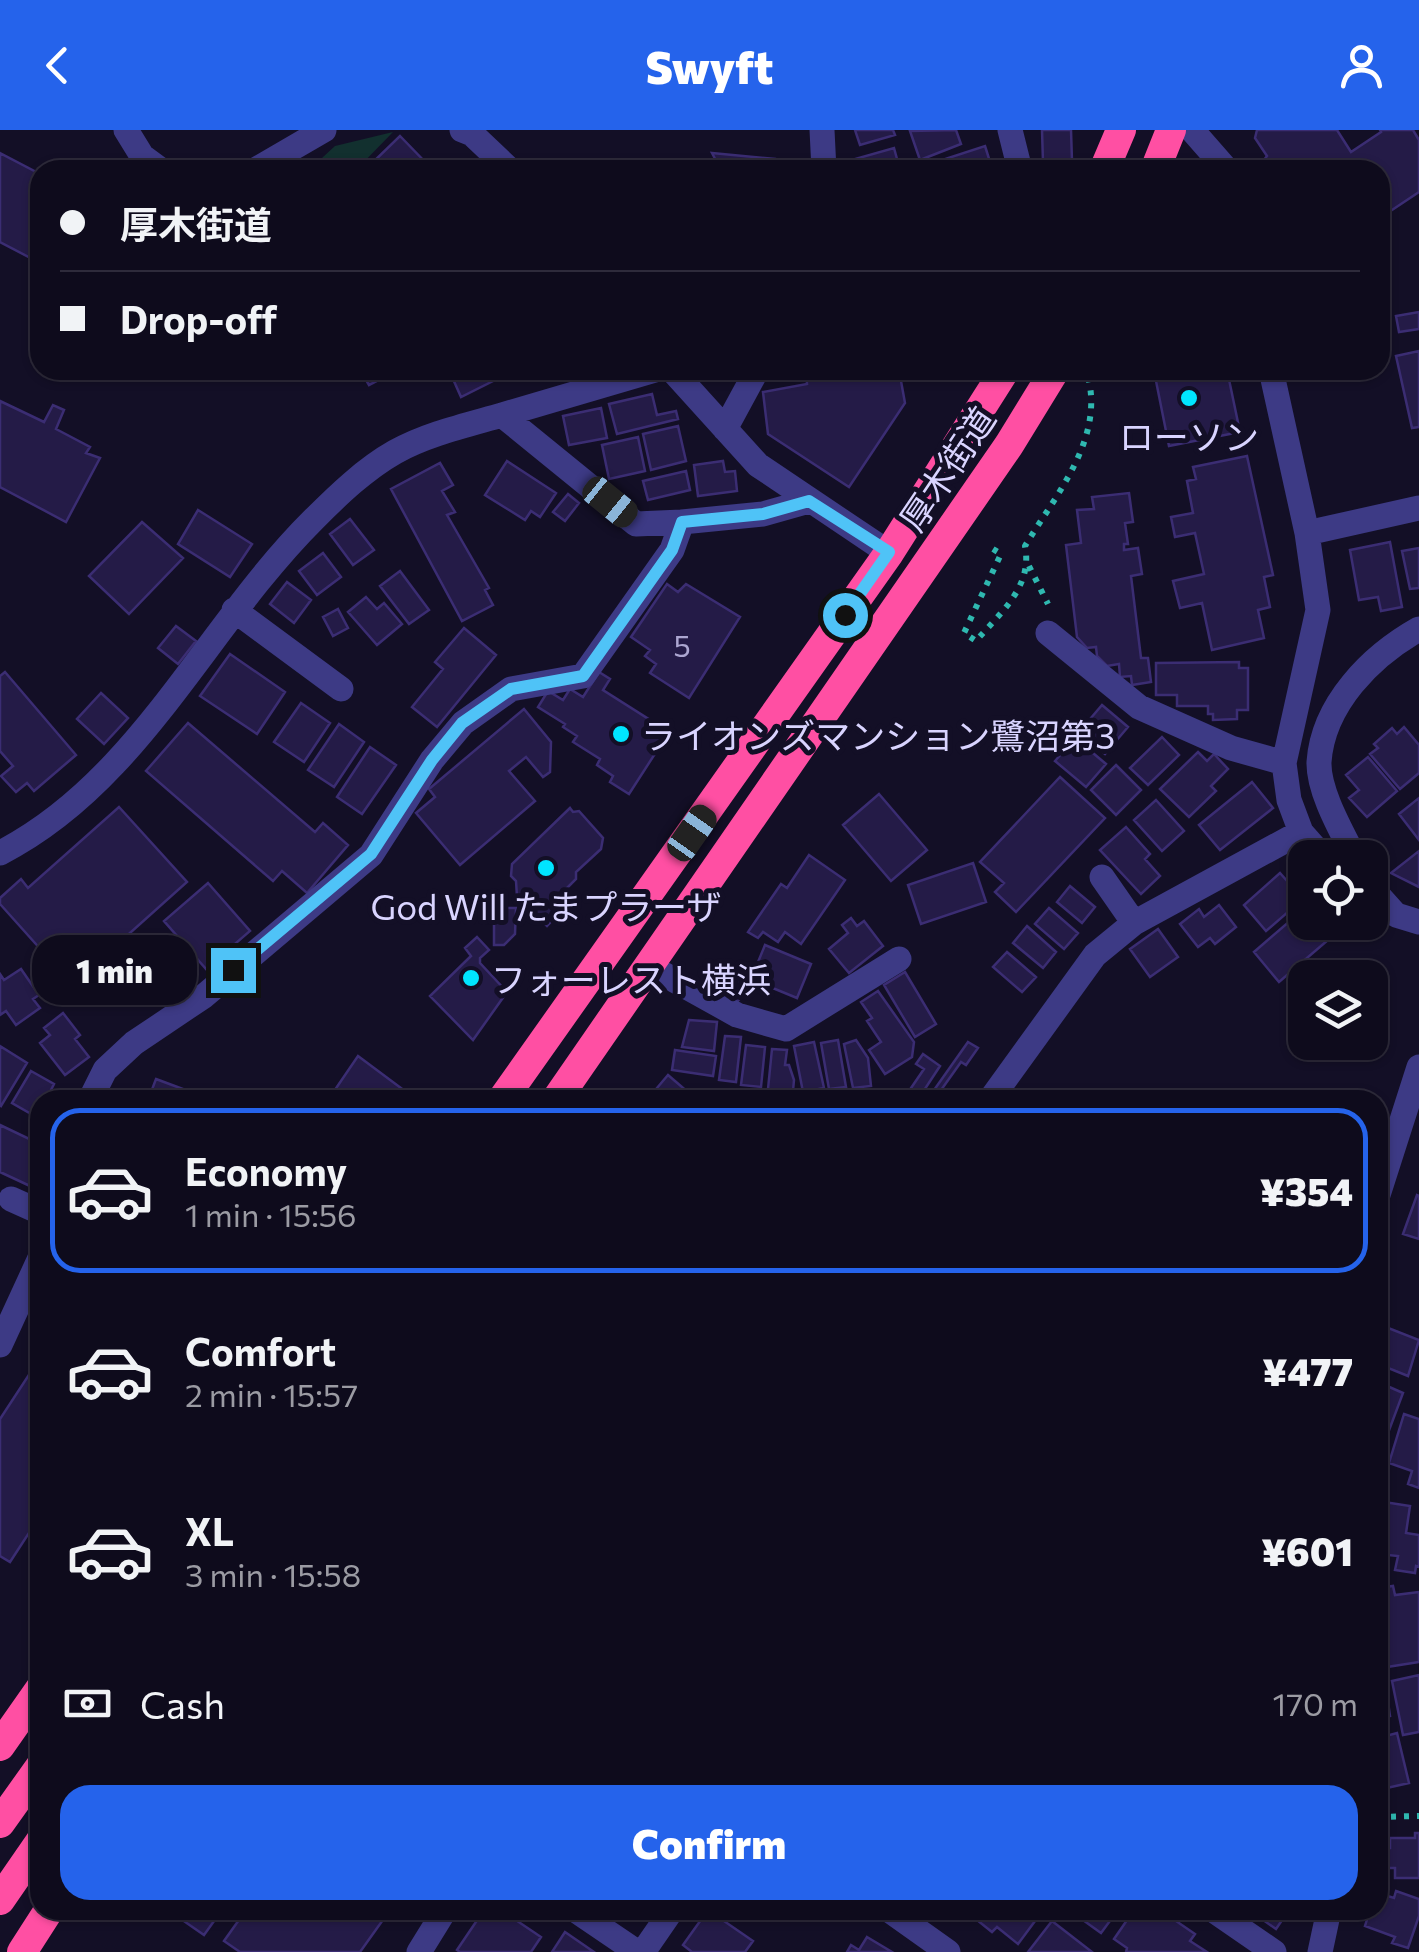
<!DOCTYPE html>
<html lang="en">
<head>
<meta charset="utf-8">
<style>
	:root { --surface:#0e0b1c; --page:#171425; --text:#f1f3f6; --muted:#9b9ba3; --line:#2e2b3b; --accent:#2563eb }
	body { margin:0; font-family:Commissioner,"Noto Sans JP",sans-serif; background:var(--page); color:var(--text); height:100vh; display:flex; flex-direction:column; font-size:38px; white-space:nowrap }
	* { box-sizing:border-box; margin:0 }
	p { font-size:32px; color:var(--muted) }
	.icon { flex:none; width:55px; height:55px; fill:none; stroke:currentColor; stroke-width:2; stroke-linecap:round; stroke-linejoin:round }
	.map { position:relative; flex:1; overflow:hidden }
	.side { position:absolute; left:30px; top:960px; width:1358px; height:830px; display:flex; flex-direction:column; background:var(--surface); border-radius:30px; box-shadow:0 2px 8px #0004,0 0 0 2px var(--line) }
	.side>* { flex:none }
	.hud { position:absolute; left:30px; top:30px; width:1360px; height:220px; border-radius:30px; box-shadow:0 2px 8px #0004,0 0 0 2px var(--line); display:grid; align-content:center; height:220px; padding:0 30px; background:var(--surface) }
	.controls { position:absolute; left:1288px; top:710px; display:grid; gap:20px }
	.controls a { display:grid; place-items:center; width:100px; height:100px; border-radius:20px; background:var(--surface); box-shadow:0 2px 8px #0004,0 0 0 2px var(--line); font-size:50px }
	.end { position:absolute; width:45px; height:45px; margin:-22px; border:12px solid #4fc3f7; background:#111; box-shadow:0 0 0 5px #111 }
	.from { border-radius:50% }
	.bubble { position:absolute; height:70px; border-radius:30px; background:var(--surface); box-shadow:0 2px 8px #0004,0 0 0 2px var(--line); font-size:32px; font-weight:800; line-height:70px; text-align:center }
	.car { position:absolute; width:30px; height:60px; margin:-30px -15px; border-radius:12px; box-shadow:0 0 8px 2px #0007; background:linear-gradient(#222 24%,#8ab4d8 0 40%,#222 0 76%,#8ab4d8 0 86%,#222 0) }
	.hud b { display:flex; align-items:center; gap:35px; height:95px; font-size:38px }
	.hud b+b { border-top:2px solid var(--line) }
	.hud i { width:25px; height:25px; background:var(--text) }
	ul { padding:18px 0 0; list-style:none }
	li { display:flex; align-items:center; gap:30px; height:165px; margin:0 20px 15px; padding:0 10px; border:5px solid transparent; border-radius:30px }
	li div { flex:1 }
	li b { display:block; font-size:38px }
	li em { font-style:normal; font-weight:800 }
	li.selected { border-color:var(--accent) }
	li>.icon { width:90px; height:90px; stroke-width:1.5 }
	.pay { display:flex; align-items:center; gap:25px; height:110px; padding:0 30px; font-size:38px }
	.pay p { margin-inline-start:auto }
	.primary-button { display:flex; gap:20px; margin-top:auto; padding:20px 30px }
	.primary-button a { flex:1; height:115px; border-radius:30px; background:var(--accent); color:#fff; font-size:40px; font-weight:800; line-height:115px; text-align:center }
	header { display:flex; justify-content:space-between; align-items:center; height:130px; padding:0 30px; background:var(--accent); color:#fff; font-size:45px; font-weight:800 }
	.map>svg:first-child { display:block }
</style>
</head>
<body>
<header><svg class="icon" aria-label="back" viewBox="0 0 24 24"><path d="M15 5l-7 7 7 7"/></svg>Swyft<svg class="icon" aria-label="person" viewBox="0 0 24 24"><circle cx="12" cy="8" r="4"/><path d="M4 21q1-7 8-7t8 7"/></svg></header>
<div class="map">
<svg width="1419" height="1822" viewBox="0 0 1419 1822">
	<rect width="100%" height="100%" fill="#130f26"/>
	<path fill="#12302f" d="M393,2L356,40H309L335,16Z"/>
	<path fill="#241b47" stroke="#3b2d73" stroke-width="2.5" d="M855,0H893L895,5L860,15Z
		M956,0L961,14L920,30L910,1Z
		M1042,0H1071L1072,31L1043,32Z
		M1257,0H1337L1351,22L1381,2L1380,0H1413L1419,10V62L1380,88V40H1260L1258,38L1267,26L1255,8Z
		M400,6L428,35L423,40H373L369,36Z
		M985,16L991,35L973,40H945L942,30Z
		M894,18L900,40H859L855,29Z
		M0,23L40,44V133L0,112Z
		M712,23L775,29V40H721Z
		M1419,182V199L1399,202L1396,186Z
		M1419,221V297L1412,298L1396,226Z
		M360,240H390L392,243L369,255Z
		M449,240H497L501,247L461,267Z
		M806,240H899L905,273L849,357L768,304L763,262L807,254Z
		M1207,240H1227L1240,302L1169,316L1156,251Z
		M652,264L657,285L676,281L678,289L617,304L609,274Z
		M0,271L44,292L53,275L64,280L56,299L90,317L86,323L100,328L66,392L0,357Z
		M601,278L607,308L569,315L563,286Z
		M678,296L686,331L651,340L643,304Z
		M638,307L645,341L609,349L602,315Z
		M1247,326L1273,445L1264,447L1270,477L1258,480L1264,508L1212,520L1202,473L1180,478L1173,451L1204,444L1195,403L1175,407L1171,387L1193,383L1187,351L1196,349L1193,337Z
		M507,331L556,363L540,387L531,381L525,390L485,365Z
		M723,331L725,342L735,341L737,361L698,366L694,335Z
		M440,333L453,355L442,361L455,382L447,385L489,458L485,460L493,475L462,491L391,359Z
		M686,341L690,360L648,370L643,351Z
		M1129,363L1133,392L1125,393L1128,414H1124V420L1138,418L1142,444L1131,446L1141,528H1148L1151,552L1132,555L1131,546L1120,547L1119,534L1107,536L1097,526L1096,517L1087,518L1077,507L1066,415L1081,413L1077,380L1094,379L1092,367Z
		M568,364L579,373L565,391L553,382Z
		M198,380L252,414L230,447L178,414Z
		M350,389L374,420L353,435L330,404Z
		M142,392L183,428L129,484L89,446Z
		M1390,412L1402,477L1381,481L1378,467L1359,470L1350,420Z
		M1419,418V458L1410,459L1402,421Z
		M323,423L341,447L317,465L299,441Z
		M400,441L429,480L409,494L380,456Z
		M287,452L311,470L294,493L270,474Z
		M667,454L678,462L686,454L740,487L689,568L650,543L656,534L645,526L650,520L631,507Z
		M366,467L377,479L384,473L402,494L377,515L348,482Z
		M338,479L348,498L333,506L323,487Z
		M176,496L196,511L178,534L158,518Z
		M464,498L496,525L437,597L412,577L443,539L435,532Z
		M230,524L285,562L257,604L200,566Z
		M1239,532V538H1248V580H1237V589L1213,590V584H1208V576H1177V565H1156V533Z
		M5,542L76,625L34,661L27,653L16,662L1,646L13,636L0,621V546Z
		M599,542L610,549L603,560L669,602L629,664L610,652L613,646L597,635L600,629L573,612L577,606L563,597L565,594L538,577L548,561L563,570L570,559L583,567Z
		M101,563L128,588L104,614L77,589Z
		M301,573L330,593L304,632L274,612Z
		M1102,575L1128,597L1105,624L1079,602Z
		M524,579L551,612L550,642L543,647L526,627L509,641L535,671L460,735L416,683L435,667L429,659Z
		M188,593L315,702L323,693L348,715L307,763L282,741L273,751L146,641Z
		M339,594L364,612L334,657L308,640Z
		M1404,597L1419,615V643L1400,659L1370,624L1378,618L1374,614L1392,598L1397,604Z
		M1162,607L1179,625L1148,655L1130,638Z
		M1075,608L1106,634L1086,657L1055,631Z
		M370,617L396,635L362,684L337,667Z
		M1198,622L1207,631L1214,624L1228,639L1211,656L1216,661L1189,687L1160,659Z
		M1368,627L1397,661L1367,687L1349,668L1359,660L1346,645Z
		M1116,635L1141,660L1116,685L1091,660Z
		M1060,647L1105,688L1016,782L995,762L1004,753L980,732Z
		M1252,652L1273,678L1220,720L1199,695Z
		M879,664L927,720L891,751L843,695Z
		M1419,668V710L1399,684Z
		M1156,670L1184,701L1162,721L1134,690Z
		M119,677L187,752L92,837L71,815L52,832L0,774V768L21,749L28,758Z
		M570,678L573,682L579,681L603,708L601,719L576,742V749L558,767L565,774L563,779L547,796L517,767L516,751L511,746L512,734Z
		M1126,697L1150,724L1145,729L1160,746L1141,764L1100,720Z
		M1419,721V757L1391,743Z
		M809,725L845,750L801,814L785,802L778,812L763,802L758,808L748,802L781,754L787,758Z
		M973,733L986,772L921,794L908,755Z
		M1280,743L1303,769L1266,801L1244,775Z
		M208,753L250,801L206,839L164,791Z
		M1070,756L1095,777L1082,793L1057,772Z
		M494,763H506V778H516L515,804L504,815H494Z
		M1219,775L1236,797L1215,814L1210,808L1198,817L1180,794L1199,779L1204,787Z
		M1049,778L1078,803L1064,819L1035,794Z
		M1305,778V792H1349L1279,852L1254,822Z
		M851,788L857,796L864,791L883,816L849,843L829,819L848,803L842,795Z
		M1027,796L1056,822L1043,838L1013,813Z
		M1158,799L1178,827L1150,847L1130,819Z
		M477,807L489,820L480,828V833L507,862L473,910L430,866L471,826L465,818Z
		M765,815L811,834L797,868L751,849Z
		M1007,822L1036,847L1022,862L993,837Z
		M733,834L748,843L747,861L737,872L716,860Z
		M21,839L39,865L33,869L40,878L16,895L6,881L0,885V844L4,850Z
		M905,842L936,894L915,907L884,855Z
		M878,861L914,912L912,927L885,944L869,920L881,912L867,891L872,888L861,872Z
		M63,883L80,905L75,909L89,927L65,945L40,913L50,905L44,898Z
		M689,890L717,892L714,921L682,917Z
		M725,906L741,907L736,952L719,950Z
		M838,910L846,957L829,959L821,913Z
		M856,910L868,928L871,956L853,958L844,914Z
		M814,912L824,958L803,962L794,916Z
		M968,912L978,918L966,935L961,932L934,970H927Z
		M746,915L765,917L761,957L741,955Z
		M0,916L27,933L1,976L0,975Z
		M772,919L787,920L785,935H789L794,950L793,961L768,959Z
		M675,920L716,926L713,946L672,940Z
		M923,924L940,936L919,968L909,961L924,939L916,934Z
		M358,926L417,970H328Z
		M31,941L54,954L49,964L60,970H40V989L12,973Z
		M668,945L696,969L695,970H657L651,965Z
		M156,949L207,968L206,970H148Z
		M0,995L40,1014V1036L30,1056L0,1042Z
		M1417,1065L1419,1066V1109L1403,1104Z
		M1378,1194L1419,1210L1408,1246L1378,1234Z
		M40,1228V1386L10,1432L0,1426V1289Z
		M1378,1252L1403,1263L1388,1303L1378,1299Z
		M1404,1284L1419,1289V1358L1408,1354L1412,1341L1389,1333Z
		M1384,1372L1410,1376L1406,1403L1419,1405V1437L1416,1436L1415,1443L1395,1440L1398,1426L1378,1424Z
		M1393,1456L1395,1465L1419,1462V1532L1387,1537L1378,1458Z
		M1378,1543H1384L1390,1586L1378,1588Z
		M1419,1545V1602L1403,1605L1392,1551Z
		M1397,1603L1409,1653L1378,1660V1608Z
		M1415,1703H1419V1748H1395V1738H1378V1718H1390V1708H1415Z
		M1396,1761L1419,1769V1786L1408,1818L1392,1813L1395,1807L1365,1796L1370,1780H1378V1763L1394,1768Z
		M168,1780H222L204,1805Z
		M246,1780H390L360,1822H240L224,1811Z
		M484,1780H501L541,1807L531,1822H460L457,1820Z
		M708,1780L753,1811L745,1822H692L683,1815Z
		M968,1780H1037L1041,1783L1018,1814L997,1797L992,1802L967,1782Z
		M1069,1780H1118L1101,1803Z
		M1134,1780H1160L1195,1804L1190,1811L1207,1822H1126L1127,1818L1114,1809Z
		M1249,1780H1289L1276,1799Z
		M1052,1791L1092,1822H1028Z
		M565,1802L594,1822H552Z
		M867,1807L892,1822H847L851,1815L859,1820Z"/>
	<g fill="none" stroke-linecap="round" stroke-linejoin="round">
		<path stroke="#2fb8b0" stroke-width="6" stroke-dasharray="5 8" stroke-linecap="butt" d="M993,419L1001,424L964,503L976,511C1000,483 1033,457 1025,416C1055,366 1102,312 1089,251
			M1029,436L1048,474
			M1378,1687L1419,1686"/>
		<path stroke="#3d3a85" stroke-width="25" d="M126,0L142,26L161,40
			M462,0L472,4L510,40
			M822,0L824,40
			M1010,0L1020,40
			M1192,0L1227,40
			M255,40L324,0
			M672,240L758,335L889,423
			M1271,240L1307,403L1318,480L1284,633L1289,670L1301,702L1324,728
			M502,285L636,394L682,392
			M725,299L757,240
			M1307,403L1419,378
			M234,480L341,559
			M1048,503L1139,577L1231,618L1284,633
			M0,723C139,652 206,496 314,389C338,365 365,339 395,322C427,304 467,295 502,285C553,270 604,255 655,240
			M1355,728C1342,702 1318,661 1319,632C1323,574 1371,526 1419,499
			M1102,747L1134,793
			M1370,756L1396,785L1419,792
			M649,836L737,885L786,899L899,829
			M90,970L105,940L134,913L204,866L371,725L432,630L463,593L511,559L583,546L672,420L682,392L763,384L809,371
			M990,970L1095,825L1134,793L1301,702
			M1378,1065L1419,937
			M11,1069L40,1082
			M0,1215L40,1128
			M575,1780L637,1822
			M889,1780L948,1822
			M1213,1780L1274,1822
			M419,1822L445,1780
			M643,1822L672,1780
			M1320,1822L1329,1780"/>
		<path stroke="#ff4fa3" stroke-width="30" d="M1104,40L1121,0
			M1155,40L1171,0
			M502,970L889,423L1005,240
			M556,970L1009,315L1055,240
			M0,1616L40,1559
			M0,1693L40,1637
			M0,1770L40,1712
			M22,1822L49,1780"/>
	</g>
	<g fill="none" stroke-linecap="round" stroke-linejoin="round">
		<path stroke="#4fc3f7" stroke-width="12" d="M233,840L371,724L432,630L462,593L511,559L583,546L672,420L682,392L763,384L809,371L889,422L845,485"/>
	</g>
	<g fill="#00e5ff" stroke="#130f26" stroke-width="4">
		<circle cx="1189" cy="268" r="10"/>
		<circle cx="621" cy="604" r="10"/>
		<circle cx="546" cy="738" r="10"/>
		<circle cx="471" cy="848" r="10"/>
	</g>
	<g text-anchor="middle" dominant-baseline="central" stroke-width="10" stroke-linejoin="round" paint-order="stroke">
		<g font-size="30" fill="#aca6d1">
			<text x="682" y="514">5</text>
		</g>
		<g font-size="35" fill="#d9d4ff" stroke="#130f26">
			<text x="1189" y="305">ローソン</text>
			<text x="641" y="604" text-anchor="start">ライオンズマンション鷺沼第3</text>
			<text x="546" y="775">God Will たまプラーザ</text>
			<text x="491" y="848" text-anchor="start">フォーレスト横浜</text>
		</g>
		<g font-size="35" fill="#d9d4ff" stroke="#130f26">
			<text transform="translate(946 338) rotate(-56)">厚木街道</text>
		</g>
	</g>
</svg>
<div class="controls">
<a><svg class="icon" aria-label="locate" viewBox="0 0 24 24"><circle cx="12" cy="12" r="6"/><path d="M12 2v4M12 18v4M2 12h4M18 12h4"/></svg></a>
<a><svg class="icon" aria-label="layers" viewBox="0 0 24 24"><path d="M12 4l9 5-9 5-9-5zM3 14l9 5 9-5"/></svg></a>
</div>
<i class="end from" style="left:845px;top:485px"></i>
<i class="end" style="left:233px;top:840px"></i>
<div class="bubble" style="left:32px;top:805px;width:165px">1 min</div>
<i class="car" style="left:610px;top:372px;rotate:129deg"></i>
<i class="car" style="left:692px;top:703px;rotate:35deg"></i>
<div class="hud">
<b><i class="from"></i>厚木街道</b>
<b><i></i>Drop-off</b>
</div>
<section class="side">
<ul>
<li class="selected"><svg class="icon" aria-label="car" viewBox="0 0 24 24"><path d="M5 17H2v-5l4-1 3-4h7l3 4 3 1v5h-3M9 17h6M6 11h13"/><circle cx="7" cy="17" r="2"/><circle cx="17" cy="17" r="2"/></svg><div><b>Economy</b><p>1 min · 15:56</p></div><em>¥354</em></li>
<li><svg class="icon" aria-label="car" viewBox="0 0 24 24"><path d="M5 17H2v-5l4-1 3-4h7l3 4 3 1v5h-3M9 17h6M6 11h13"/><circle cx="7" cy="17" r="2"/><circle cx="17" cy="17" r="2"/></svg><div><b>Comfort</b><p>2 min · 15:57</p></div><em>¥477</em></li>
<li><svg class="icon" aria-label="car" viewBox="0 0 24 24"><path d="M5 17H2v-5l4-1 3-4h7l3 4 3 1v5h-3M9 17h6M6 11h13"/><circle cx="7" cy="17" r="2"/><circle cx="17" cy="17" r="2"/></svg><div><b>XL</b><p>3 min · 15:58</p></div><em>¥601</em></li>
</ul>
<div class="pay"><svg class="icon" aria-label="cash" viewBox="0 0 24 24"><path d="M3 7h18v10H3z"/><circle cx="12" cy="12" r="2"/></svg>Cash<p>170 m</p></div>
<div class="primary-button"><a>Confirm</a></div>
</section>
</div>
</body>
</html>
